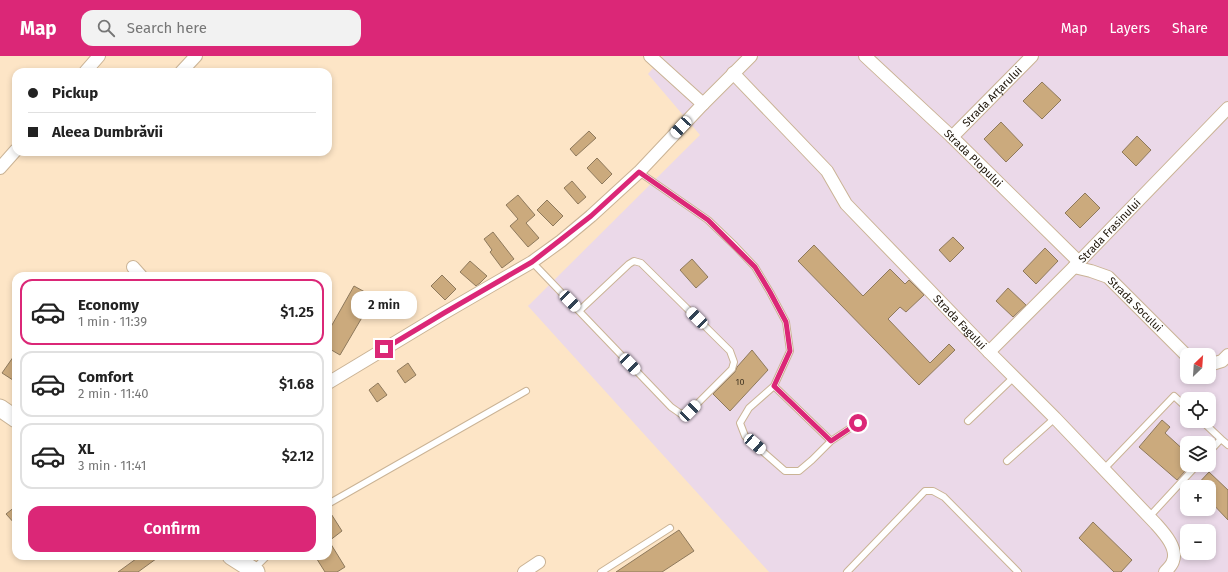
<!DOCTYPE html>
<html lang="en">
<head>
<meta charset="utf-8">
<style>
	:root { --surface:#fff; --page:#f2f2f2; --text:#222; --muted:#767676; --line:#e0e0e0; --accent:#db2777 }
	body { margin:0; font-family:"Fira Sans",sans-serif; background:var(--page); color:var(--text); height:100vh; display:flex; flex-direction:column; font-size:15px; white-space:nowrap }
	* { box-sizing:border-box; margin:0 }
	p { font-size:13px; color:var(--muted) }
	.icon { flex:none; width:22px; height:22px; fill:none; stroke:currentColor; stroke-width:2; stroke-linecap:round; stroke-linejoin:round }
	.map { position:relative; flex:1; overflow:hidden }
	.panel { position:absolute; left:12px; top:216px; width:320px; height:288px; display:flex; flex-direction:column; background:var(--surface); border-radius:12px; box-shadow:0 2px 6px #0003 }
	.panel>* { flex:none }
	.top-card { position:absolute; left:12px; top:12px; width:320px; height:88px; border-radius:12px; box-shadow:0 2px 6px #0003; display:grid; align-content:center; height:88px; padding:0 16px; background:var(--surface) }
	.needle { width:26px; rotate:25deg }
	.controls { position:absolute; left:1180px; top:292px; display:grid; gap:8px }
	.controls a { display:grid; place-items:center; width:36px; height:36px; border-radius:8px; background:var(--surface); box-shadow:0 2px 6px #0003; font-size:20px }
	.end { position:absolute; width:18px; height:18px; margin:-9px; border:5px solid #db2777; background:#fff; box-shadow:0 0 0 2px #fff }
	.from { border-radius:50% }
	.bubble { position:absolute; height:28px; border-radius:12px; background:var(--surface); box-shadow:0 2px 6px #0003; font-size:13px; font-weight:600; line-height:28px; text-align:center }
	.car { position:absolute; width:12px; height:24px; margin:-12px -6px; border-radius:5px; box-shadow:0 0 3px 1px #0007; background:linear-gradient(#fff 24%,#345 0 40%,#fff 0 76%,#345 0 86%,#fff 0) }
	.top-card b { display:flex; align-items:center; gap:14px; height:38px; font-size:15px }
	.top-card b+b { border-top:1px solid var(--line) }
	.top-card i { width:10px; height:10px; background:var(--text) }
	ul { padding:7px 0 0; list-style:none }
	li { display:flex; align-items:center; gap:12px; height:66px; margin:0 8px 6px; padding:0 8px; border:2px solid var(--line); border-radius:12px }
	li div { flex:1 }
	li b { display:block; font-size:15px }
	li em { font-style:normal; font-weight:600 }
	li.current { border-color:var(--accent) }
	li>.icon { width:36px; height:36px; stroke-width:1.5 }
	.primary-button { display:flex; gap:8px; margin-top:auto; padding:8px 16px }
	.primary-button a { flex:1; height:46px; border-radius:12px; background:var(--accent); color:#fff; font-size:16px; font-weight:600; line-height:46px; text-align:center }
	header { display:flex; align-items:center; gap:24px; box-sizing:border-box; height:56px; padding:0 20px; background:var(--accent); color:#fff }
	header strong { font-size:19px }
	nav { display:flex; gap:22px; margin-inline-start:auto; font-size:14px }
	.search { width:280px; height:36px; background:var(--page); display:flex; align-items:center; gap:10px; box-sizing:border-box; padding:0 14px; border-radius:12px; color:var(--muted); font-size:15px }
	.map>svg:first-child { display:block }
</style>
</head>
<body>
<header>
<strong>Map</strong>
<div class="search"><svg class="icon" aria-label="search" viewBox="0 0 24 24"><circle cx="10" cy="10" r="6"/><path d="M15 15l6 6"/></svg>Search here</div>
<nav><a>Map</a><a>Layers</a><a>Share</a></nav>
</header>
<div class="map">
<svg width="1228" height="516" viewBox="0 0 1228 516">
	<rect width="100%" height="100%" fill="#fde5c6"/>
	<path fill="#ebd9e9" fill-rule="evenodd" d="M663,0H1228V516H769L528,250L700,79L648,18ZM1187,299H1209V321H1187ZM1187,343H1209V365H1187ZM1187,387H1209V409H1187ZM1187,431H1209V453H1187ZM1187,475H1209V497H1187Z"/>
	<path fill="#cbaa7d" stroke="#8e795c" d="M1042,26L1061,44L1042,63L1023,45Z
		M1001,66L1023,89L1006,106L984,83Z
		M589,75L596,82L576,100L570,93Z
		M1137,80L1151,94L1136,110L1122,96Z
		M597,102L612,118L602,128L587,112Z
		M572,125L586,141L578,148L564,132Z
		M1085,137L1100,152L1080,172L1065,157Z
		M518,139L535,159L526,167L539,182L528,191L510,170L518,163L506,149Z
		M547,144L563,160L553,170L537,154Z
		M493,176L514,203L502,212L490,196L492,194L484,183Z
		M953,181L964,192L950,206L939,194Z
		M814,189L863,240L890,213L905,228L909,224L924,239L906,256L900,251L888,263L930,307L949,288L955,294L919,329L798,205Z
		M1045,192L1058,205L1036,228L1023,215Z
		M692,203L708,221L696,232L680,214Z
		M470,205L487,220L480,227L476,230L460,216Z
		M442,219L456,233L445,244L431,230Z
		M354,230L374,241L340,299L328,292V276Z
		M1008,232L1026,249L1013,261L996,245Z
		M752,294L768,314L730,355L713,338L735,316L737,311Z
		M16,297V326L2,317Z
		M408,307L416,319L405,327L397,315Z
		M378,327L387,339L377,346L369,334Z
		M1162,364L1170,371L1165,377L1187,397V411L1185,413L1186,414L1177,424L1139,391Z
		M1209,416L1228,434V464L1209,444V431H1195Z
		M16,450V469L6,458Z
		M328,453L342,475L329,485L345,511L337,516H325L315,500H328Z
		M1093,466L1132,504L1121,516H1114L1079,482Z
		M679,474L694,495L662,516H616Z
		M140,500H160L138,516H118Z"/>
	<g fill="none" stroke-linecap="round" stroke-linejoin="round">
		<defs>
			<path id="lane" d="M639,116L708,164L735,190L755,211L770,236L786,266L790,295L774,330L749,352L740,367L745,380L785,415H799L812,404L831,385L858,367
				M532,206L671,351L681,358L690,355L732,313L734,306L730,295L641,207L634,205L629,208L579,255
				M774,330L831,385
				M968,365L1014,321
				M1202,365L1221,383
				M1209,396L1221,383L1228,389
				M1007,405L1055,362
				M1103,414L1174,340L1187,352
				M328,448L526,335
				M1149,461L1197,409
				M254,513L267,500
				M601,516L670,472
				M847,516L925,435H933L944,441L1018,516"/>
			<g id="street">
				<path d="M650,0L703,48"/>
				<path id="s1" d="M865,0L952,81L1079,206"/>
				<path d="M85,16L99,0"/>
				<path d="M181,16L196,0"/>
				<path id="s2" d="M733,17L827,115L846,148L989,296L1055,362L1156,468C1164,477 1178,492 1173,505C1172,509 1168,513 1165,516"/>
				<path id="s3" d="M952,81L1032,0"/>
				<path d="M0,112L16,94"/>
				<path d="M133,211L141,220"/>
				<path id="s4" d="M1074,211L1091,215L1108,221L1187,300"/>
				<path id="s5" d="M989,296L1074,211L1228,52"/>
				<path d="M1209,309L1222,305L1228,299"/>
				<path d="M328,327L444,257L532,206L561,185L591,160L639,116L703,48L751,0"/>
				<path d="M524,516L539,506"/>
			</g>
			<path id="secondary" d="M0,352L16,363
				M231,500L256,516"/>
		</defs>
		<use href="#lane" stroke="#cab395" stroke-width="8"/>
		<use href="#street" stroke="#cab395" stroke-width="14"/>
		<use href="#secondary" stroke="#cab395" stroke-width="19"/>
		<use href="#lane" stroke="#fff" stroke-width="6"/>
		<use href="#street" stroke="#fff" stroke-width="12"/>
		<use href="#secondary" stroke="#fff" stroke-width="17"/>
	</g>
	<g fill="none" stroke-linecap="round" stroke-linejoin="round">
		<path stroke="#db2777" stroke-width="5" d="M384,293L444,257L532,206L591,160L639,116L708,164L755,211L770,236L786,266L790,295L774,330L831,385L858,367"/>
	</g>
	<g text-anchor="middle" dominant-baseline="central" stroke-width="3.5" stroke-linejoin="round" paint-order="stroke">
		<g font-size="9" fill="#483a25">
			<text x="740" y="326">10</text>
		</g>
		<g font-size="11" fill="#1c1408" stroke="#fff">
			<text stroke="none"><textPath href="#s3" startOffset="57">Strada Arțarului</textPath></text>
			<text stroke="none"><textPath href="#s1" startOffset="149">Strada Plopului</textPath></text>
			<text stroke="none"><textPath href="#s5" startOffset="171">Strada Frasinului</textPath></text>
			<text stroke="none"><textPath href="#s4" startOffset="74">Strada Socului</textPath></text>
			<text stroke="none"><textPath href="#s2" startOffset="338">Strada Fagului</textPath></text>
		</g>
	</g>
</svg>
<div class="controls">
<a><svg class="needle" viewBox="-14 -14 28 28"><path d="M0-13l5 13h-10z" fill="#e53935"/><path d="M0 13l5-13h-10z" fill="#767676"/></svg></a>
<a><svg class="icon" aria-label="locate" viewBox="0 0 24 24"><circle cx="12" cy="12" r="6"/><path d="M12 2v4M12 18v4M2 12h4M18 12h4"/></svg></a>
<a><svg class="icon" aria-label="layers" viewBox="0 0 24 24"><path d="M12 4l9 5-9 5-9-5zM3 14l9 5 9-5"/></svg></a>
<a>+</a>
<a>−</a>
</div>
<i class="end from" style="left:858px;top:367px"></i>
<i class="end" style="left:384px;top:293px"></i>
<div class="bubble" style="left:351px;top:235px;width:66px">2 min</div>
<i class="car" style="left:681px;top:71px;rotate:223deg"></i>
<i class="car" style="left:570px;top:245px;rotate:136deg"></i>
<i class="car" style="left:697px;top:262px;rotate:315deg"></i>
<i class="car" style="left:630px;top:308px;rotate:136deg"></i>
<i class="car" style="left:690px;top:355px;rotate:45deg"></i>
<i class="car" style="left:755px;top:388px;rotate:131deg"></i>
<div class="top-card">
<b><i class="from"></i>Pickup</b>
<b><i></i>Aleea Dumbrăvii</b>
</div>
<section class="panel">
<ul>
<li class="current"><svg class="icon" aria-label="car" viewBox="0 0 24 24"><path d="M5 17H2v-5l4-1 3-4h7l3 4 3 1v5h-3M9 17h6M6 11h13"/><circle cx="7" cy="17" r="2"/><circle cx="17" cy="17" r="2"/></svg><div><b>Economy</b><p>1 min · 11:39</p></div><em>$1.25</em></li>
<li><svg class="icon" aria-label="car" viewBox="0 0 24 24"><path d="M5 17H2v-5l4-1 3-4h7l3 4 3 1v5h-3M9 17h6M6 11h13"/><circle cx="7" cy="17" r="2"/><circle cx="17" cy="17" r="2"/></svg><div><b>Comfort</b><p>2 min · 11:40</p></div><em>$1.68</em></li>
<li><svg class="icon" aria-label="car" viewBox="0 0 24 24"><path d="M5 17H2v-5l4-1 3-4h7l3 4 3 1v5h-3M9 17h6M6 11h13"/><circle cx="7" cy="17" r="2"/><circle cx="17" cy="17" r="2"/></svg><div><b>XL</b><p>3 min · 11:41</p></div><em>$2.12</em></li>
</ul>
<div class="primary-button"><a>Confirm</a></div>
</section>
</div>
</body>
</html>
